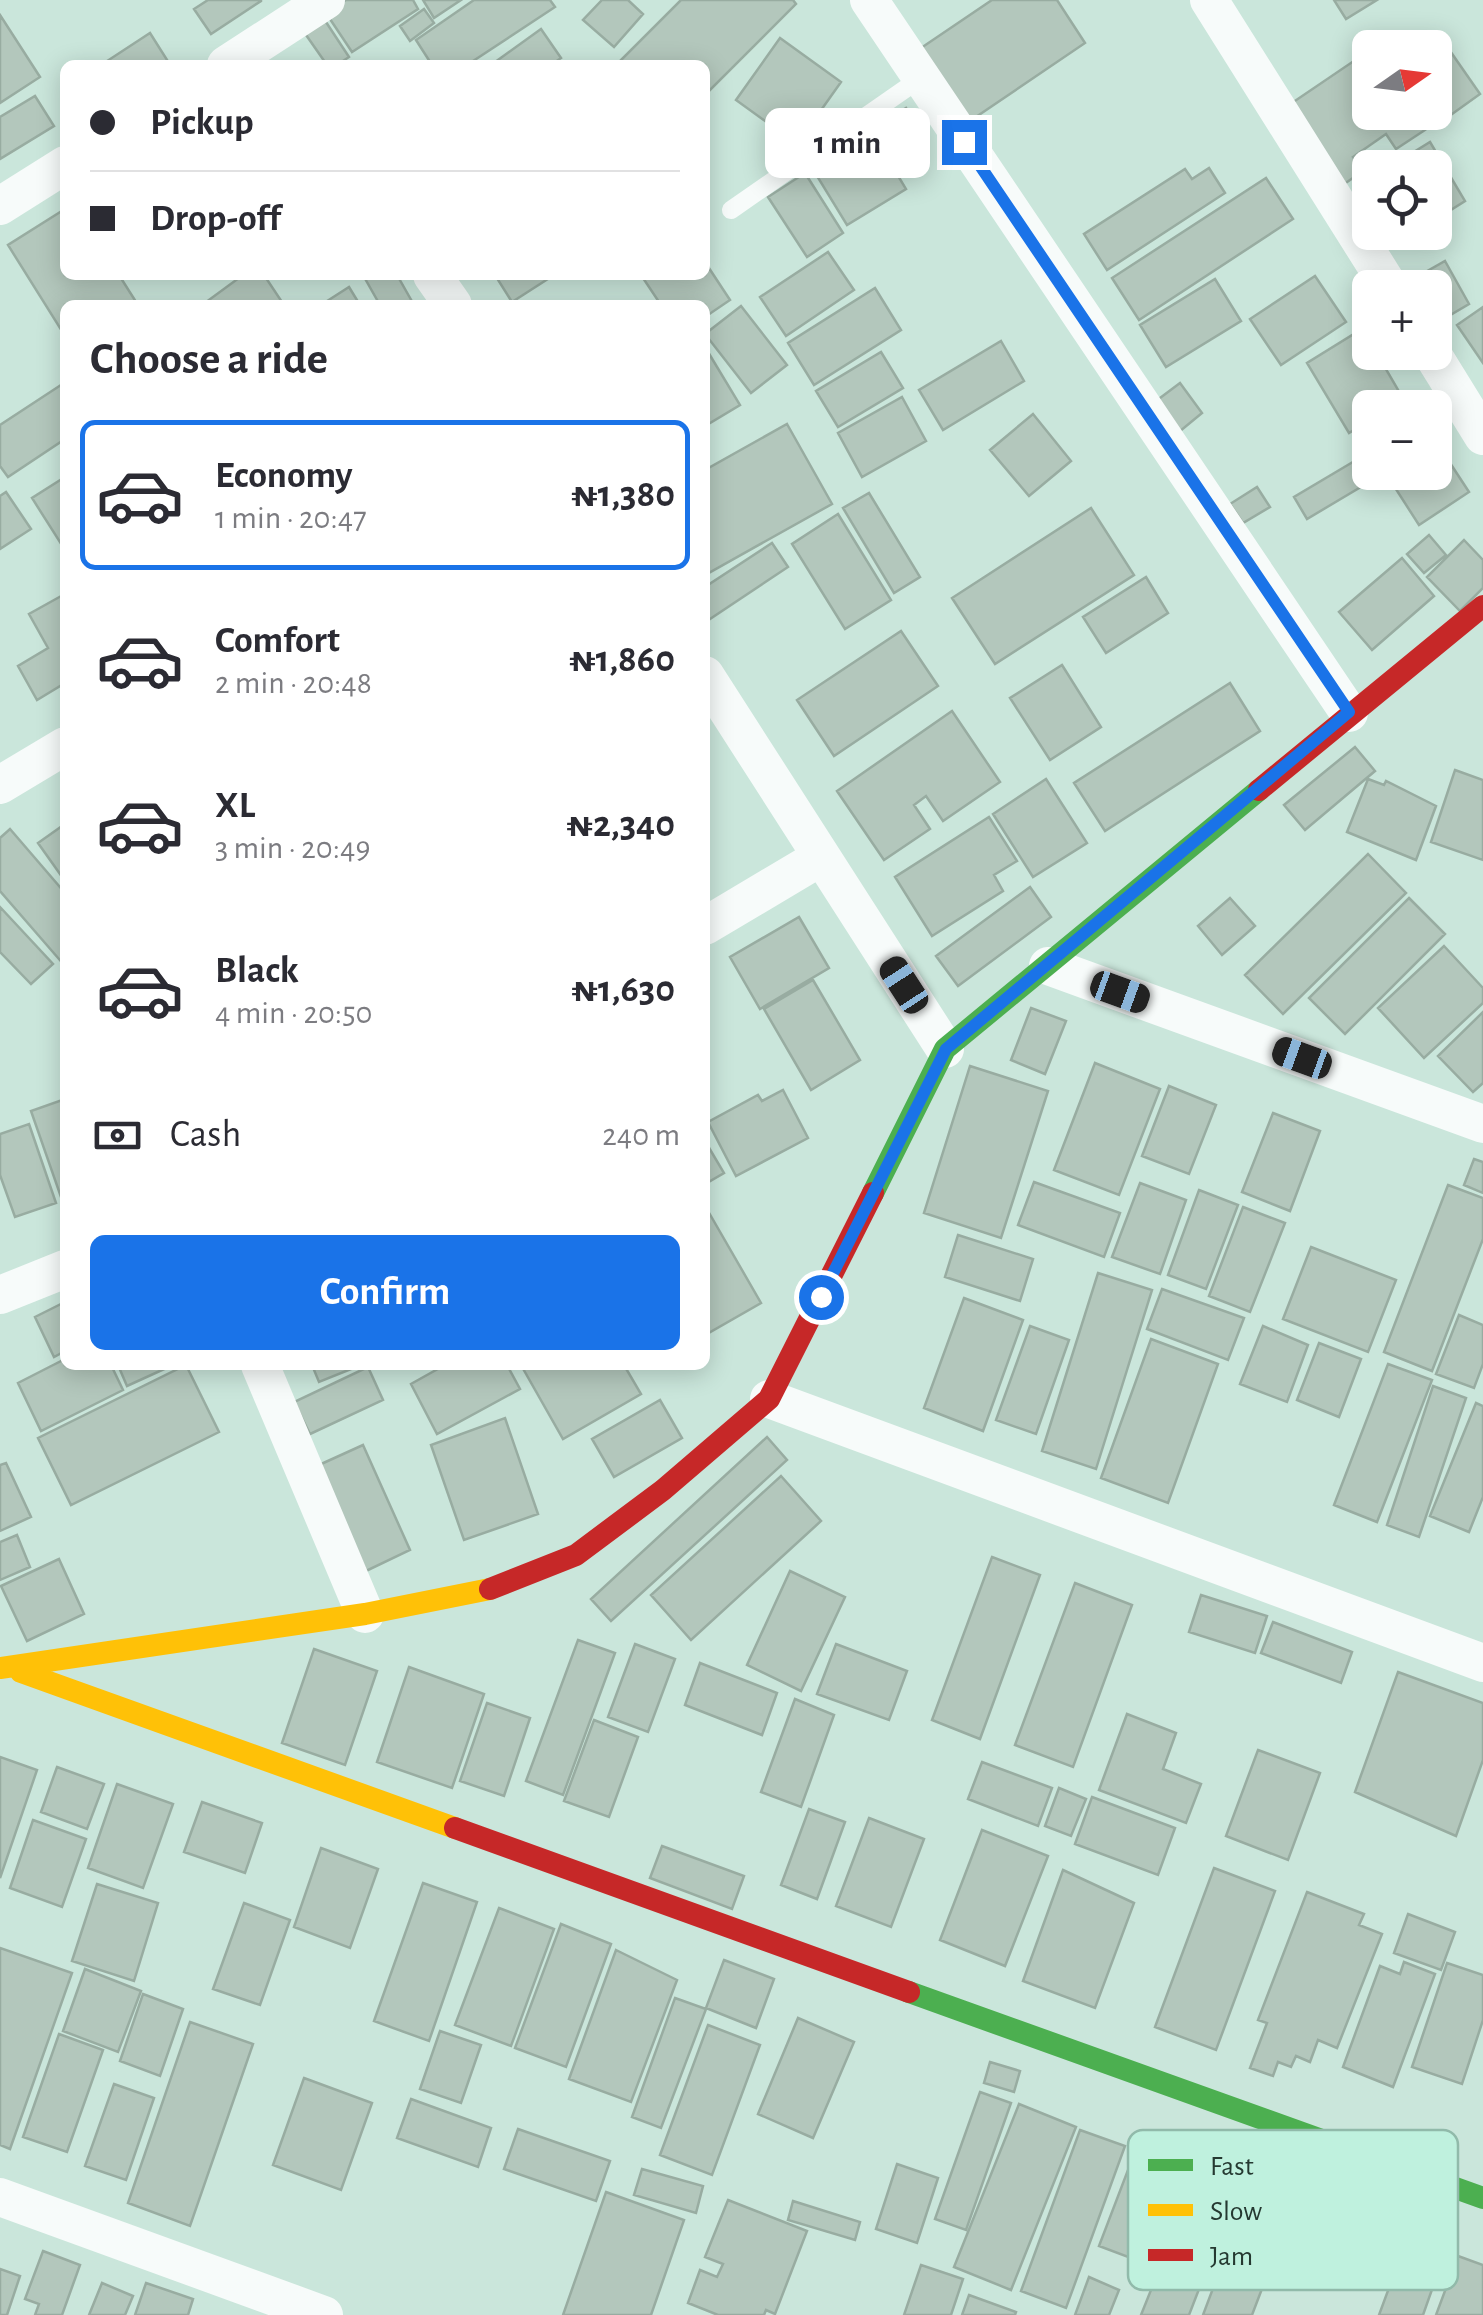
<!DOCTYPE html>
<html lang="en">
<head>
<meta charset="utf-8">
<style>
	:root { --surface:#fff; --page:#f2f2f3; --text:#2b2b33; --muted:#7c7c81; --line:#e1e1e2; --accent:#1a73e8 }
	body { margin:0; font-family:"Alegreya Sans",sans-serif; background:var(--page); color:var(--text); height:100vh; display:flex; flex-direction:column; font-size:38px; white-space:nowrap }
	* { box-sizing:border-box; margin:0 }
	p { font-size:32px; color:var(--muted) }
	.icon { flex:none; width:55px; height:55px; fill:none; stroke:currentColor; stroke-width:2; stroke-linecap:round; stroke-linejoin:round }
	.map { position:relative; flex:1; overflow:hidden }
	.panel { position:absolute; left:60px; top:300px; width:650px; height:1070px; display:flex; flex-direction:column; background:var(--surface); border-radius:15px; box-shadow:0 5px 25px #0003 }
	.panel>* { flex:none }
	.guide { position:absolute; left:60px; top:60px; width:650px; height:220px; border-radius:15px; box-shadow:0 5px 25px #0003; display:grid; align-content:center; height:220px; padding:0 30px; background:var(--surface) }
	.needle { width:65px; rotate:76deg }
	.controls { position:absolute; left:1352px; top:30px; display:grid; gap:20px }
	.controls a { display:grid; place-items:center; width:100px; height:100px; border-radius:15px; background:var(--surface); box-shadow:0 5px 25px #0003; font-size:50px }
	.end { position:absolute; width:45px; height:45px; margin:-22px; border:12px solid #1a73e8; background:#fff; box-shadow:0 0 0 5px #fff }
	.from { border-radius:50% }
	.bubble { position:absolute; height:70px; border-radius:15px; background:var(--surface); box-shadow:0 5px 25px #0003; font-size:32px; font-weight:700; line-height:70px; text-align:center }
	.car { position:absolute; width:30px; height:60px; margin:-30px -15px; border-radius:12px; box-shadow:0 0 8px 2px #0007; background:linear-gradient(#222 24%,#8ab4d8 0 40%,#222 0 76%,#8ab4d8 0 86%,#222 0) }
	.guide b { display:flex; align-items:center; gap:35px; height:95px; font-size:38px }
	.guide b+b { border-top:2px solid var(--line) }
	.guide i { width:25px; height:25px; background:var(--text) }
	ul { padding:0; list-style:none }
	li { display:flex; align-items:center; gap:30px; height:150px; margin:0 20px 15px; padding:0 10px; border:5px solid transparent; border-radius:15px }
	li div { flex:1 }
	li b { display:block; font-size:38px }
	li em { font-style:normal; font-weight:700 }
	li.on { border-color:var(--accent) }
	li>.icon { width:90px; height:90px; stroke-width:1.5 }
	h2 { padding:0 30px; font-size:45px; line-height:120px }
	.pay { display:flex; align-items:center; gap:25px; height:110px; padding:0 30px; font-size:38px }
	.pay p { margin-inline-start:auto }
	.primary-button { display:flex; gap:20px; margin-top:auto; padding:20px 30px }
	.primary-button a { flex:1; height:115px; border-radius:15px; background:var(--accent); color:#fff; font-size:40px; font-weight:700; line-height:115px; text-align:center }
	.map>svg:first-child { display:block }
</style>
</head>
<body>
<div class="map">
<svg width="1483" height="2315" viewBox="0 0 1483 2315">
	<rect width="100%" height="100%" fill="#cae6db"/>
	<path fill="#b3c7bc" stroke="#98aca1" stroke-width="2.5" d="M208,0H261V1L211,34L194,9Z
		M346,0H413L418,9L352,52L326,13Z
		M423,0H461L434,18Z
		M474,0H550L555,7L467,65H432L416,40Z
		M602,0H628L643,14L614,47L583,20Z
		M681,0H793L796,4L705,95V65H616Z
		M992,0H1057L1085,43L967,123L918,50Z
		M1334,0H1377L1346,19Z
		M424,9L434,23L410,41L400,26Z
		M0,15L40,77L0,103Z
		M324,19L349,57L337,65H327L304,32Z
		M541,29L561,58L551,65H491Z
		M150,33L169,63L101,65Z
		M1439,35L1480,94L1434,127L1424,112H1435V48H1420Z
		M780,38L841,82L797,144L736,100Z
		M1370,50V112H1413L1425,130L1396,149L1386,134L1353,157L1363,171L1337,189L1283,109Z
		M35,96L54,126L0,159V117Z
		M906,108L921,132L893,150L878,126Z
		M876,139L906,189L847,225L817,176Z
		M1430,142L1465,201L1435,220V168H1388Z
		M1209,168L1225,193L1107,270L1084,234L1185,169L1192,179Z
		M805,173L843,233L807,257L768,197Z
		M1266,178L1293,219L1139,320L1112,278Z
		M65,209V275H119L138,305H65V336L8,245Z
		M828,252L854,290L786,336L760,297Z
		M1445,261L1469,304L1435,324V288H1411L1408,282Z
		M705,262L730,300L705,317V305H661L641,275H705Z
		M243,275H264L282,302L202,305Z
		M363,275H397L414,305H380Z
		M495,275H554L512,302Z
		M1315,276L1346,322L1281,365L1250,319Z
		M1215,279L1241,321L1166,367L1140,325Z
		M349,287L360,305H321Z
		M875,288L901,330L814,385L788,343Z
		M741,306L787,365L751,393L705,334Z
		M1483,307V363L1457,325Z
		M1362,329L1370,352H1376L1404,400L1392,408H1370V420L1349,433L1307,363Z
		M1001,341L1024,381L943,430L919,390Z
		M705,347L740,405L705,426Z
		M881,352L903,388L838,427L816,391Z
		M64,383L65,439L8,477L0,466V425Z
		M1180,383L1202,413L1179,432L1156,401Z
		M902,397L926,441L862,477L838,433Z
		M1033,414L1071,461L1029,496L990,450Z
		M787,424L832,504L705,575V470Z
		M1435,440L1469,492L1419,525L1385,472H1435Z
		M1368,453L1370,472L1381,475L1307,519L1294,497Z
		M65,477V550L32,498Z
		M1257,487L1270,507L1243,523L1230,504Z
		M6,492L31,529L0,549V496Z
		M869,493L920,577L894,593L843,508Z
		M1091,508L1134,575L995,664L952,598Z
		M838,514L891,600L845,629L792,544Z
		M1429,535L1446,555L1424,573L1407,554Z
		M1464,540L1483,560V588L1460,611L1427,577Z
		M772,543L788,567L707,621L705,587Z
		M1402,558L1434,596L1372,650L1339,612Z
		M1146,577L1168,613L1106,653L1083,617Z
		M63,595L65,683L37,700L18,666L48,648L29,614Z
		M901,631L938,686L834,756L797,700Z
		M1062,665L1101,727L1050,760L1010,698Z
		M1230,683L1260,731L1105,831L1074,783Z
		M952,711L1000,782L943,821L926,796L914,805L930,829L884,860L837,791Z
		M1355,747L1375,771L1305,830L1284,805Z
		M1455,770L1483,780V860L1431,842Z
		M1046,779L1087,843L1033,877L993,814Z
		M1368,779L1384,785L1386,781L1436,806L1416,860L1347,832Z
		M989,817L1017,861L994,875L1003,891L932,936L895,877Z
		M65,824V881L38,843Z
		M10,829L65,893V966L0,891V838Z
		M1368,854L1406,893L1283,1014L1245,975Z
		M1030,887L1051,917L958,986L936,956Z
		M1230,898L1255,926L1222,955L1198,926Z
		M1409,898L1445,934L1345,1034L1309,998Z
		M0,907L53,964L31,984L0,952Z
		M799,917L829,968L760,1009L730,957Z
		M1444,946L1483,988V1003L1424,1058L1378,1008Z
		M813,980L860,1060L811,1090L764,1009Z
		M1031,1008L1066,1021L1045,1074L1011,1060Z
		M1483,1012V1083L1473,1092L1438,1056Z
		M1095,1063L1160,1089L1119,1195L1054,1170Z
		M970,1066L1048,1091L1001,1238L924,1213Z
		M1169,1086L1216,1105L1189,1174L1142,1156Z
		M783,1090L808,1138L736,1176L708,1122L758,1095L762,1101Z
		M65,1099V1199L62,1200L31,1111Z
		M1273,1113L1320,1131L1290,1211L1242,1192Z
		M29,1124L56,1203L15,1217L0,1175V1134Z
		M705,1141L724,1173L705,1184Z
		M1474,1159L1483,1162V1193L1464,1185Z
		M1034,1182L1120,1213L1104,1257L1018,1225Z
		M1140,1183L1186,1200L1160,1274L1112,1257Z
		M1448,1185L1483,1198V1239L1432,1371L1384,1352Z
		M1199,1190L1238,1205L1206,1289L1168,1275Z
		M1243,1207L1285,1223L1250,1312L1209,1296Z
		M708,1211L761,1303L705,1335V1213Z
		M958,1235L1033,1259L1020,1301L945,1277Z
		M1311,1247L1396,1280L1368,1352L1283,1319Z
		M1098,1273L1152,1290L1096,1469L1042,1451Z
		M1162,1289L1244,1318L1228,1360L1147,1329Z
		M964,1298L1023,1320L983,1431L924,1408Z
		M65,1302V1351L54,1357L35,1317Z
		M1459,1315L1483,1325V1364L1474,1388L1436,1374Z
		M1030,1326L1069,1340L1036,1434L996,1420Z
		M1263,1326L1308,1345L1287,1402L1240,1384Z
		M1151,1339L1218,1364L1168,1503L1101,1478Z
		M1319,1343L1361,1359L1339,1417L1297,1400Z
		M65,1359V1365H111L123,1390L41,1431L18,1383Z
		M1388,1364L1432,1380L1377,1522L1334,1505Z
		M118,1365H173L127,1386Z
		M186,1365L219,1432L71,1505L38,1438Z
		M312,1365H361L319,1382Z
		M445,1365H507L520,1389L437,1434L411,1384Z
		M521,1365H624L641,1394L563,1439Z
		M368,1367L383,1400L310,1434L294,1402Z
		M1433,1386L1466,1398L1419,1537L1387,1525Z
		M660,1400L682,1438L614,1477L592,1439Z
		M1476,1403L1483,1406V1497L1469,1532L1430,1516Z
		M505,1418L538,1514L464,1540L431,1445Z
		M767,1437L787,1460L611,1621L591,1599Z
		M363,1445L410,1550L366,1571L319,1465Z
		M6,1463L31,1517L0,1531V1465Z
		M781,1476L821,1521L691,1640L651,1595Z
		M17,1535L30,1567L0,1580V1542Z
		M992,1557L1040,1575L980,1739L932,1720Z
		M59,1559L84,1614L27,1641L1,1586Z
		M790,1571L845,1597L801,1691L747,1665Z
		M1075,1583L1132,1605L1073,1767L1015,1745Z
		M1201,1595L1267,1616L1255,1653L1189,1632Z
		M1273,1622L1352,1652L1341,1683L1261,1653Z
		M578,1640L615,1653L563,1795L526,1781Z
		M635,1644L675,1659L648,1732L608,1717Z
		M836,1644L907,1671L889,1720L817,1694Z
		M314,1649L377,1671L345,1765L282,1743Z
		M700,1663L777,1693L762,1735L685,1705Z
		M409,1667L484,1694L452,1788L377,1762Z
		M1398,1672L1483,1703V1760L1456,1836L1355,1792Z
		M795,1699L834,1715L801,1807L761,1792Z
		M487,1703L530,1718L504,1796L460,1781Z
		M1127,1714L1176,1733L1163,1769L1201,1784L1186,1823L1099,1790Z
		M594,1720L638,1737L609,1817L564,1801Z
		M1258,1750L1320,1773L1288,1860L1226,1836Z
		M0,1757L37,1770L0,1878Z
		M982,1762L1052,1788L1038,1826L968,1799Z
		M57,1767L104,1784L87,1829L41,1812Z
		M117,1784L173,1804L143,1888L88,1868Z
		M1059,1788L1086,1799L1071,1836L1045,1826Z
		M1092,1797L1175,1828L1158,1875L1075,1844Z
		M202,1802L262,1823L245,1873L184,1852Z
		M809,1809L845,1822L817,1899L781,1885Z
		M869,1818L924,1839L891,1927L836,1906Z
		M33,1820L86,1839L62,1907L10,1888Z
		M982,1830L1048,1856L1005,1966L940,1940Z
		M662,1846L744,1876L732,1909L650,1878Z
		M321,1848L378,1869L350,1948L294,1927Z
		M1214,1868L1275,1891L1216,2050L1155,2027Z
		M1063,1870L1134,1903L1095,2008L1023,1981Z
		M423,1883L477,1902L429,2041L374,2021Z
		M97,1884L158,1903L134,1981L72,1961Z
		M1307,1892L1364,1914L1359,1925L1382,1934L1337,2048L1318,2040L1310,2062L1296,2056L1291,2067L1278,2062L1273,2076L1250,2068L1267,2023L1258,2020Z
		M244,1903L290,1920L260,2005L213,1989Z
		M499,1908L554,1929L511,2046L455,2025Z
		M1408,1914L1455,1932L1441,1970L1394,1953Z
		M561,1924L611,1944L566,2067L515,2048Z
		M0,1948L72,1973L10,2149L0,2145Z
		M616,1950L677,1980L631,2102L569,2079Z
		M724,1960L774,1979L756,2028L706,2008Z
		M1404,1962L1435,1974L1393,2087L1343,2067L1380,1966L1400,1974Z
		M1447,1963L1483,1975V2020L1462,2084L1412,2067Z
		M85,1969L141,1991L118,2052L63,2031Z
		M143,1994L183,2009L160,2076L120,2061Z
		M675,1998L706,2009L661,2128L632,2117Z
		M798,2018L854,2042L813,2138L758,2114Z
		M190,2022L253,2044L190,2226L128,2203Z
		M708,2025L760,2045L712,2175L660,2155Z
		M440,2031L481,2045L461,2103L420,2089Z
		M59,2034L103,2050L67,2152L23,2137Z
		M990,2062L1020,2071L1014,2092L984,2083Z
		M304,2078L372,2103L341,2190L273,2165Z
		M114,2084L154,2098L126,2180L85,2166Z
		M980,2092L1011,2103L966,2230L935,2219Z
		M411,2099L491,2128L478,2167L397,2138Z
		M1019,2104L1076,2127L1011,2290L954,2267Z
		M518,2129L610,2161L596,2201L504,2169Z
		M1080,2130L1125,2146L1066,2308L1021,2291Z
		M1136,2149L1182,2166L1144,2263L1099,2246Z
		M897,2164L938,2178L917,2243L876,2229Z
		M642,2169L703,2186L696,2213L634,2195Z
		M1195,2180L1235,2196L1189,2315H1141Z
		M606,2192L684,2220L651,2315H563Z
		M728,2200L807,2231L775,2314L766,2310L764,2315H718L688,2303L700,2270L717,2277L723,2264L705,2257Z
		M793,2201L860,2222L855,2240L788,2220Z
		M1241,2214L1284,2231L1252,2315H1203Z
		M1403,2250L1441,2264L1423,2315H1379Z
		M43,2251L80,2265L62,2315H35L39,2304L25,2299Z
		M1458,2256L1483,2265V2315H1436Z
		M921,2265L963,2279L951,2315H904Z
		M0,2269L20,2276L7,2315H0Z
		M1089,2277L1119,2290L1109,2315H1075Z
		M102,2283L133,2296L125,2315H89Z
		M146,2283L193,2299L188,2315H135Z
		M969,2295L1016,2312L1015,2315H962Z"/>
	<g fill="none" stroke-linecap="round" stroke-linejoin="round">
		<path stroke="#f7fbfa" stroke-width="18" d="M731,210L921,78"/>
		<path stroke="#f7fbfa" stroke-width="38" d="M869,0L1349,713
			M1209,0L1390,288
			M226,65L326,0
			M0,206L65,165
			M432,275L453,305
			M1431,352L1483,436
			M705,675L945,1049
			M0,785L65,746
			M705,926L821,857
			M1048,966L1483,1124
			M0,1295L65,1269
			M260,1365L365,1614
			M769,1399L1483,1663
			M0,2197L324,2315"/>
		<path stroke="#4caf50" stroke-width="22" d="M873,1193L945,1049L1259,790
			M909,1992L1483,2198"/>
		<path stroke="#ffc107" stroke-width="22" d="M0,1668L365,1614L490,1589
			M21,1672L455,1828"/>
		<path stroke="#c62828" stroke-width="22" d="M1259,790L1483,606
			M490,1589L576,1555L663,1490L769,1399L873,1193
			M455,1828L909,1992"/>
	</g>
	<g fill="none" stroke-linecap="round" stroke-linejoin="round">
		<path stroke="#1a73e8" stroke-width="12" d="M821,1297L946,1049L1349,712L964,142"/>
	</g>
	<rect x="1128" y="2130" width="330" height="160" rx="15" fill="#bff1de" stroke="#91baaa" stroke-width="2.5"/>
	<rect x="1148" y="2159" width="45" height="12" fill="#4caf50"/>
	<rect x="1148" y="2204" width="45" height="12" fill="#ffc107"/>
	<rect x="1148" y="2249" width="45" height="12" fill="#c62828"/>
	<g font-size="28" fill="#253931">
		<text x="1210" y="2175">Fast</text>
		<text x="1210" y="2220">Slow</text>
		<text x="1210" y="2265">Jam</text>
	</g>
</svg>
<div class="controls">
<a><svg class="needle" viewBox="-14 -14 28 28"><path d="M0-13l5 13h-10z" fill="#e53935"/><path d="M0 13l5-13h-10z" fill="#7c7c81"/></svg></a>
<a><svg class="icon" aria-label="locate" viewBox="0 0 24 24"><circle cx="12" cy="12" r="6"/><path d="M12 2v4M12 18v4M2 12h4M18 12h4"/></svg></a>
<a>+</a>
<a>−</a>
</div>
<i class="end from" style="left:821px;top:1297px"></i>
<i class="end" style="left:964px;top:142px"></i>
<div class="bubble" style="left:765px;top:108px;width:165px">1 min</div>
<i class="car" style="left:904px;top:985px;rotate:327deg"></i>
<i class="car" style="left:1120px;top:992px;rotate:110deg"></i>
<i class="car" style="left:1302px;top:1058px;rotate:290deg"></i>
<div class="guide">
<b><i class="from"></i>Pickup</b>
<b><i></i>Drop-off</b>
</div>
<section class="panel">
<h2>Choose a ride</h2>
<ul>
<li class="on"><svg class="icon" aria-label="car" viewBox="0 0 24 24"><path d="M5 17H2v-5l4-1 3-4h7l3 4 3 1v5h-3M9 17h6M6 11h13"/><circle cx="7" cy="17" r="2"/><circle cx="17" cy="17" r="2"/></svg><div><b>Economy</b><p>1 min · 20:47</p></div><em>₦1,380</em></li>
<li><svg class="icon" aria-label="car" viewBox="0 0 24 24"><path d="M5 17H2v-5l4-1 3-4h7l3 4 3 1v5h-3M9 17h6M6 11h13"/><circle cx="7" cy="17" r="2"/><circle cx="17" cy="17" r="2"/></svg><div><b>Comfort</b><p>2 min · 20:48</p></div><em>₦1,860</em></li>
<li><svg class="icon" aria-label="car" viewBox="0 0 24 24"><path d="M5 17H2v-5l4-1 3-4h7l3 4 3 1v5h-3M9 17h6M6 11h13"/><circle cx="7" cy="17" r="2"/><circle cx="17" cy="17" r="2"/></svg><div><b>XL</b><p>3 min · 20:49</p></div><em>₦2,340</em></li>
<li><svg class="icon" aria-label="car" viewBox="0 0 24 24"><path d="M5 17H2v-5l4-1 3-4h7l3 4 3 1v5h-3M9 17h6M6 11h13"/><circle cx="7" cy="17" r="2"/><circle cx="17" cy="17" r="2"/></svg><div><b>Black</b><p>4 min · 20:50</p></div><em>₦1,630</em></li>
</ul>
<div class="pay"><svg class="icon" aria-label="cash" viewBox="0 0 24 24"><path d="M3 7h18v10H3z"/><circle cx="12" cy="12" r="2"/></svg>Cash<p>240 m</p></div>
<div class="primary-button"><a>Confirm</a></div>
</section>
</div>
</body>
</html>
